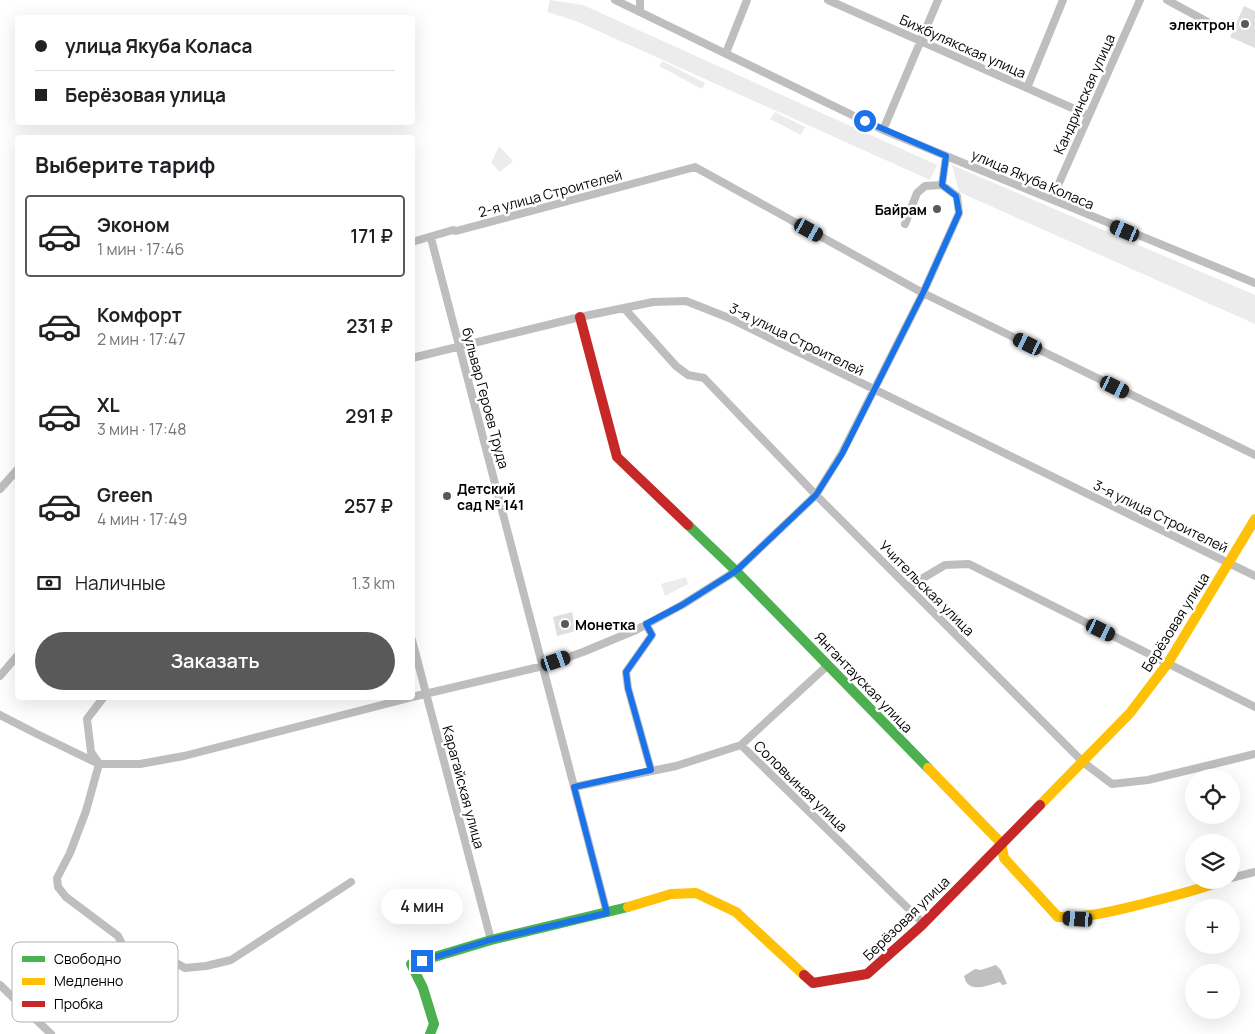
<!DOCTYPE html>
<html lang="ru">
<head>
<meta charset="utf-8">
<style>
	:root { --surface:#fff; --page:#f6f6f6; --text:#202124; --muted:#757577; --line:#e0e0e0; --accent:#595959 }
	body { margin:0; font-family:Manrope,sans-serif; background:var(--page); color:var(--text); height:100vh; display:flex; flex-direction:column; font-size:19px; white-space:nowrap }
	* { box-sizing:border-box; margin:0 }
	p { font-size:16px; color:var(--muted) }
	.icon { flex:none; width:28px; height:28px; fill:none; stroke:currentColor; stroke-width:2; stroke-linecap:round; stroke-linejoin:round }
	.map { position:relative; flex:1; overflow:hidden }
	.details { position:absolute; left:15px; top:135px; width:400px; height:565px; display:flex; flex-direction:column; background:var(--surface); border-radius:5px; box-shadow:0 5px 20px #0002 }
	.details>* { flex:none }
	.guide { position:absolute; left:15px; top:15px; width:400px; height:110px; border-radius:5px; box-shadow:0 5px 20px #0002; display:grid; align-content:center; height:110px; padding:0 20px; background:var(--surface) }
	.tools { position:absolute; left:1185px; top:769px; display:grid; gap:10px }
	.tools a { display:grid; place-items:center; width:55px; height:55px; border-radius:50%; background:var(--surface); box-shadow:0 5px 20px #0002; font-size:25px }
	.end { position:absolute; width:22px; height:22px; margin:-11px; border:6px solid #1a73e8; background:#fff; box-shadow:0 0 0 2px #fff }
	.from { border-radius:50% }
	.bubble { position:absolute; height:35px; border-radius:18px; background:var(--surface); box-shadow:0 5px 20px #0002; font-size:16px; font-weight:600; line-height:35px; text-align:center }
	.car { position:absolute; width:15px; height:30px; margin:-15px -8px; border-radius:6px; box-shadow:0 0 4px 1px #0007; background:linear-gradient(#222 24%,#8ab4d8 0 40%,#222 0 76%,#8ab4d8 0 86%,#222 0) }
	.guide b { display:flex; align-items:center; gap:18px; height:48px; font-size:19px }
	.guide b+b { border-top:1px solid var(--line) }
	.guide i { width:12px; height:12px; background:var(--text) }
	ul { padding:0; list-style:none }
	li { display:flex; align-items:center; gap:15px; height:82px; margin:0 10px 8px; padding:0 10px; border:2px solid transparent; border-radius:5px }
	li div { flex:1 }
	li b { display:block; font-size:19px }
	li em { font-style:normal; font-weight:600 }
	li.active { border-color:var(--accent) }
	li>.icon { width:45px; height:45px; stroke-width:1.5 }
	h2 { padding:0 20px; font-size:22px; line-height:60px }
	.pay { display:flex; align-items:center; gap:12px; height:55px; padding:0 20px; font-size:19px }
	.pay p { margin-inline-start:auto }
	.cta { display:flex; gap:10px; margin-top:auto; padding:10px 20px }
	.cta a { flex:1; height:58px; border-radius:30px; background:var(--accent); color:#fff; font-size:20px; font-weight:600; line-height:58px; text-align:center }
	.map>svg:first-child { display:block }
</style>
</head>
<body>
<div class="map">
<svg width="1255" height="1034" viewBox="0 0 1255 1034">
	<rect width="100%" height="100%" fill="#fff"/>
	<path fill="#ececec" d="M550,0L583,5L937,165L930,180L576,21L547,12Z
		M662,61L705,83L702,89L659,66Z
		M775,112L805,127L801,135L770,119Z
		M499,146L513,161L500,172L491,163Z
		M952,165L1255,295V324L959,192Z
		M686,577L688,584L665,596L661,584Z"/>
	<path fill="#bfbfbf" d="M996,965L1001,970L1007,984L1002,985L1000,982C988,985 968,995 964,976L975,969L981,970Z"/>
	<path fill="#dfdfdf" d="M1244,6L1255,11V48L1230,37Z
		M572,612L576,631L557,636L553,617Z"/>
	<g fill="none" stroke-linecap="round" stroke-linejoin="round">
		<path stroke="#bebebe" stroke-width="8" d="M615,0L883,130L1255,283
			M640,0V12
			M828,0L1088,115
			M1167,0L1217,27
			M726,53L747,0
			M1027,88L1063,0
			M883,130L938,0
			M1052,199L1140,0
			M905,224L917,193L925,186L942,185
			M431,238L607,913
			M412,242L453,230L456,231L695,167L923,293L1255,455
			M624,308L676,366L688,375L704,378L816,495L1083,762L1112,784L1148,780L1255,754
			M412,358L580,317L653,302L686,301L729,318L1255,576
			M0,489L18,469
			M908,587L945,565L969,564L1255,707
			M646,624L652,635L626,672L628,688L651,770
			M412,640L491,940
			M0,676L18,655
			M412,697L543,666L583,652L636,630L682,605L736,571L816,495L842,453L923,293L959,213L957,196L942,185L946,156
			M0,715L37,734L99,764H140L184,756L409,698
			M741,745L828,665
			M98,762L91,752L87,719L103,698
			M99,764L86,811L70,853L57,878L58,887L66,897L118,936L124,948
			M574,787L676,766L741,745L923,923
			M1231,878L1255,872
			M0,985L51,1034
			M38,1021L124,948L143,947L160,954L185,968L206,966L231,960L351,882"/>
		<path stroke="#4caf50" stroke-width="10" d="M688,525L736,571L928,768
			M430,1034L434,1024L423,988L411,964L491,940L628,907"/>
		<path stroke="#ffc107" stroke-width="10" d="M928,768L1001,843L1004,858L1058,917C1087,918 1114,911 1142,904C1170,897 1198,890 1225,880
			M1040,805L1130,713L1168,663L1255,519
			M628,907L671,894L696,893L736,912L804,975"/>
		<path stroke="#c62828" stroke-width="10" d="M580,317L617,457L688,525
			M804,975L813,983L867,974L921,926L1040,805"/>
	</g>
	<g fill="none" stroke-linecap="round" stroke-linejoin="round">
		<path stroke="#1a73e8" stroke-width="6" d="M422,961L490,940L607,913L574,787L651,770L628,688L626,672L652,635L646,624L682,605L736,571L816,495L842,454L923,293L959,213L956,196L942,185L946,156L865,121"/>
	</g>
	<g fill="#595959" stroke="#fff" stroke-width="2">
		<circle cx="1245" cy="24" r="5"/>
		<circle cx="937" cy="209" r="5"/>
		<circle cx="447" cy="496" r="5"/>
		<circle cx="565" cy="624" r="5"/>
	</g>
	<g text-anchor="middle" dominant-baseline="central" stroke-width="5" stroke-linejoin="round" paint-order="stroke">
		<g font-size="14" font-weight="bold" fill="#000" stroke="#fff" text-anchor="end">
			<text x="1235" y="24">электрон</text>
			<text x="927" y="209">Байрам</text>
			<text x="457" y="488" text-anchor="start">Детский<tspan x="457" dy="16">сад № 141</tspan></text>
			<text x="575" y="624" text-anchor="start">Монетка</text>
		</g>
		<g font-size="14" fill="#000" stroke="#fff">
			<text transform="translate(963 46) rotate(24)">Бижбулякская улица</text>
			<text transform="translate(1084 94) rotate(-66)">Кандринская улица</text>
			<text transform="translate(1033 179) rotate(23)">улица Якуба Коласа</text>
			<text transform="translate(550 193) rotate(-15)">2-я улица Строителей</text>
			<text transform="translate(797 339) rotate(26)">3-я улица Строителей</text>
			<text transform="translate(486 398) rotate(75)">бульвар Героев Труда</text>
			<text transform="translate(1161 516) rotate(26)">3-я улица Строителей</text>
			<text transform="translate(927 588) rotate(45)">Учительская улица</text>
			<text transform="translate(1175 622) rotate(-58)">Берёзовая улица</text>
			<text transform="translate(864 682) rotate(46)">Янгантауская улица</text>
			<text transform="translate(801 786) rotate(44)">Соловьиная улица</text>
			<text transform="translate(464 787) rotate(75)">Карагайская улица</text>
			<text transform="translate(906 918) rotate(-44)">Берёзовая улица</text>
		</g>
	</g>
	<rect x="12" y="942" width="166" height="80" rx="8" fill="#fff" stroke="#b2b2b2" stroke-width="1"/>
	<rect x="22" y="956" width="23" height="6" fill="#4caf50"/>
	<rect x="22" y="978" width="23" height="7" fill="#ffc107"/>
	<rect x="22" y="1001" width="23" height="6" fill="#c62828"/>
	<g font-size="14" fill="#000">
		<text x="54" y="964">Свободно</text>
		<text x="54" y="986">Медленно</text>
		<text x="54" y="1009">Пробка</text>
	</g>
</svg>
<div class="tools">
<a><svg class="icon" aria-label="locate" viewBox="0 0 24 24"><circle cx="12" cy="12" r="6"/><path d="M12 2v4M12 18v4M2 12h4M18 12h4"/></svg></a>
<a><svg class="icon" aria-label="layers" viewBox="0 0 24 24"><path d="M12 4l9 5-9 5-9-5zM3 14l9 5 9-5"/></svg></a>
<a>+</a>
<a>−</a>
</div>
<i class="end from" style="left:865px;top:121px"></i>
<i class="end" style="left:422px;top:961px"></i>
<div class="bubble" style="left:381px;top:889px;width:82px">4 мин</div>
<i class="car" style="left:809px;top:230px;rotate:119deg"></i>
<i class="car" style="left:1125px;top:231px;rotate:293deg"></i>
<i class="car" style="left:1028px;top:344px;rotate:296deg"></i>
<i class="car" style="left:1115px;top:387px;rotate:116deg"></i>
<i class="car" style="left:1101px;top:630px;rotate:116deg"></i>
<i class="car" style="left:556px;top:661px;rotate:71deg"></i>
<i class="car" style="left:1078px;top:919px;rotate:274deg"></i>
<div class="guide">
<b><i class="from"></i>улица Якуба Коласа</b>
<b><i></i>Берёзовая улица</b>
</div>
<section class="details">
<h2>Выберите тариф</h2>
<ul>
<li class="active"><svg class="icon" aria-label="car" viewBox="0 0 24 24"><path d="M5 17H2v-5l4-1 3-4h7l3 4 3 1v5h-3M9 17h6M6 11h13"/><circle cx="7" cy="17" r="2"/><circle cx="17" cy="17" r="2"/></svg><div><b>Эконом</b><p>1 мин · 17:46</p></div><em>171 ₽</em></li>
<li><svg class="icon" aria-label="car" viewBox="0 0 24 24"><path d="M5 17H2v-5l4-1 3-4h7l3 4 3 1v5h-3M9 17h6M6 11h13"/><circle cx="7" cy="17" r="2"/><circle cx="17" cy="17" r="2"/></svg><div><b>Комфорт</b><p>2 мин · 17:47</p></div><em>231 ₽</em></li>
<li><svg class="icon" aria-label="car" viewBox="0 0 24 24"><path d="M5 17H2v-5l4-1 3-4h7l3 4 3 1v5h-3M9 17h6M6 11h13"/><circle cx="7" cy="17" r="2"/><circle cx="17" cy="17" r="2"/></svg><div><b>XL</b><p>3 мин · 17:48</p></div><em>291 ₽</em></li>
<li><svg class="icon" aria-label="car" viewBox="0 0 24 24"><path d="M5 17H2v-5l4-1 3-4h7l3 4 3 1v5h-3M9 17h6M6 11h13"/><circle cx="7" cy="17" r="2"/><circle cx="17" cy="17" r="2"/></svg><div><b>Green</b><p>4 мин · 17:49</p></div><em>257 ₽</em></li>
</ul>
<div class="pay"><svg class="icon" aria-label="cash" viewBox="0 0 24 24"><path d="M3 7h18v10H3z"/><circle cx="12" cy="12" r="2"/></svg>Наличные<p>1.3 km</p></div>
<div class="cta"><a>Заказать</a></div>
</section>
</div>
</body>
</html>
